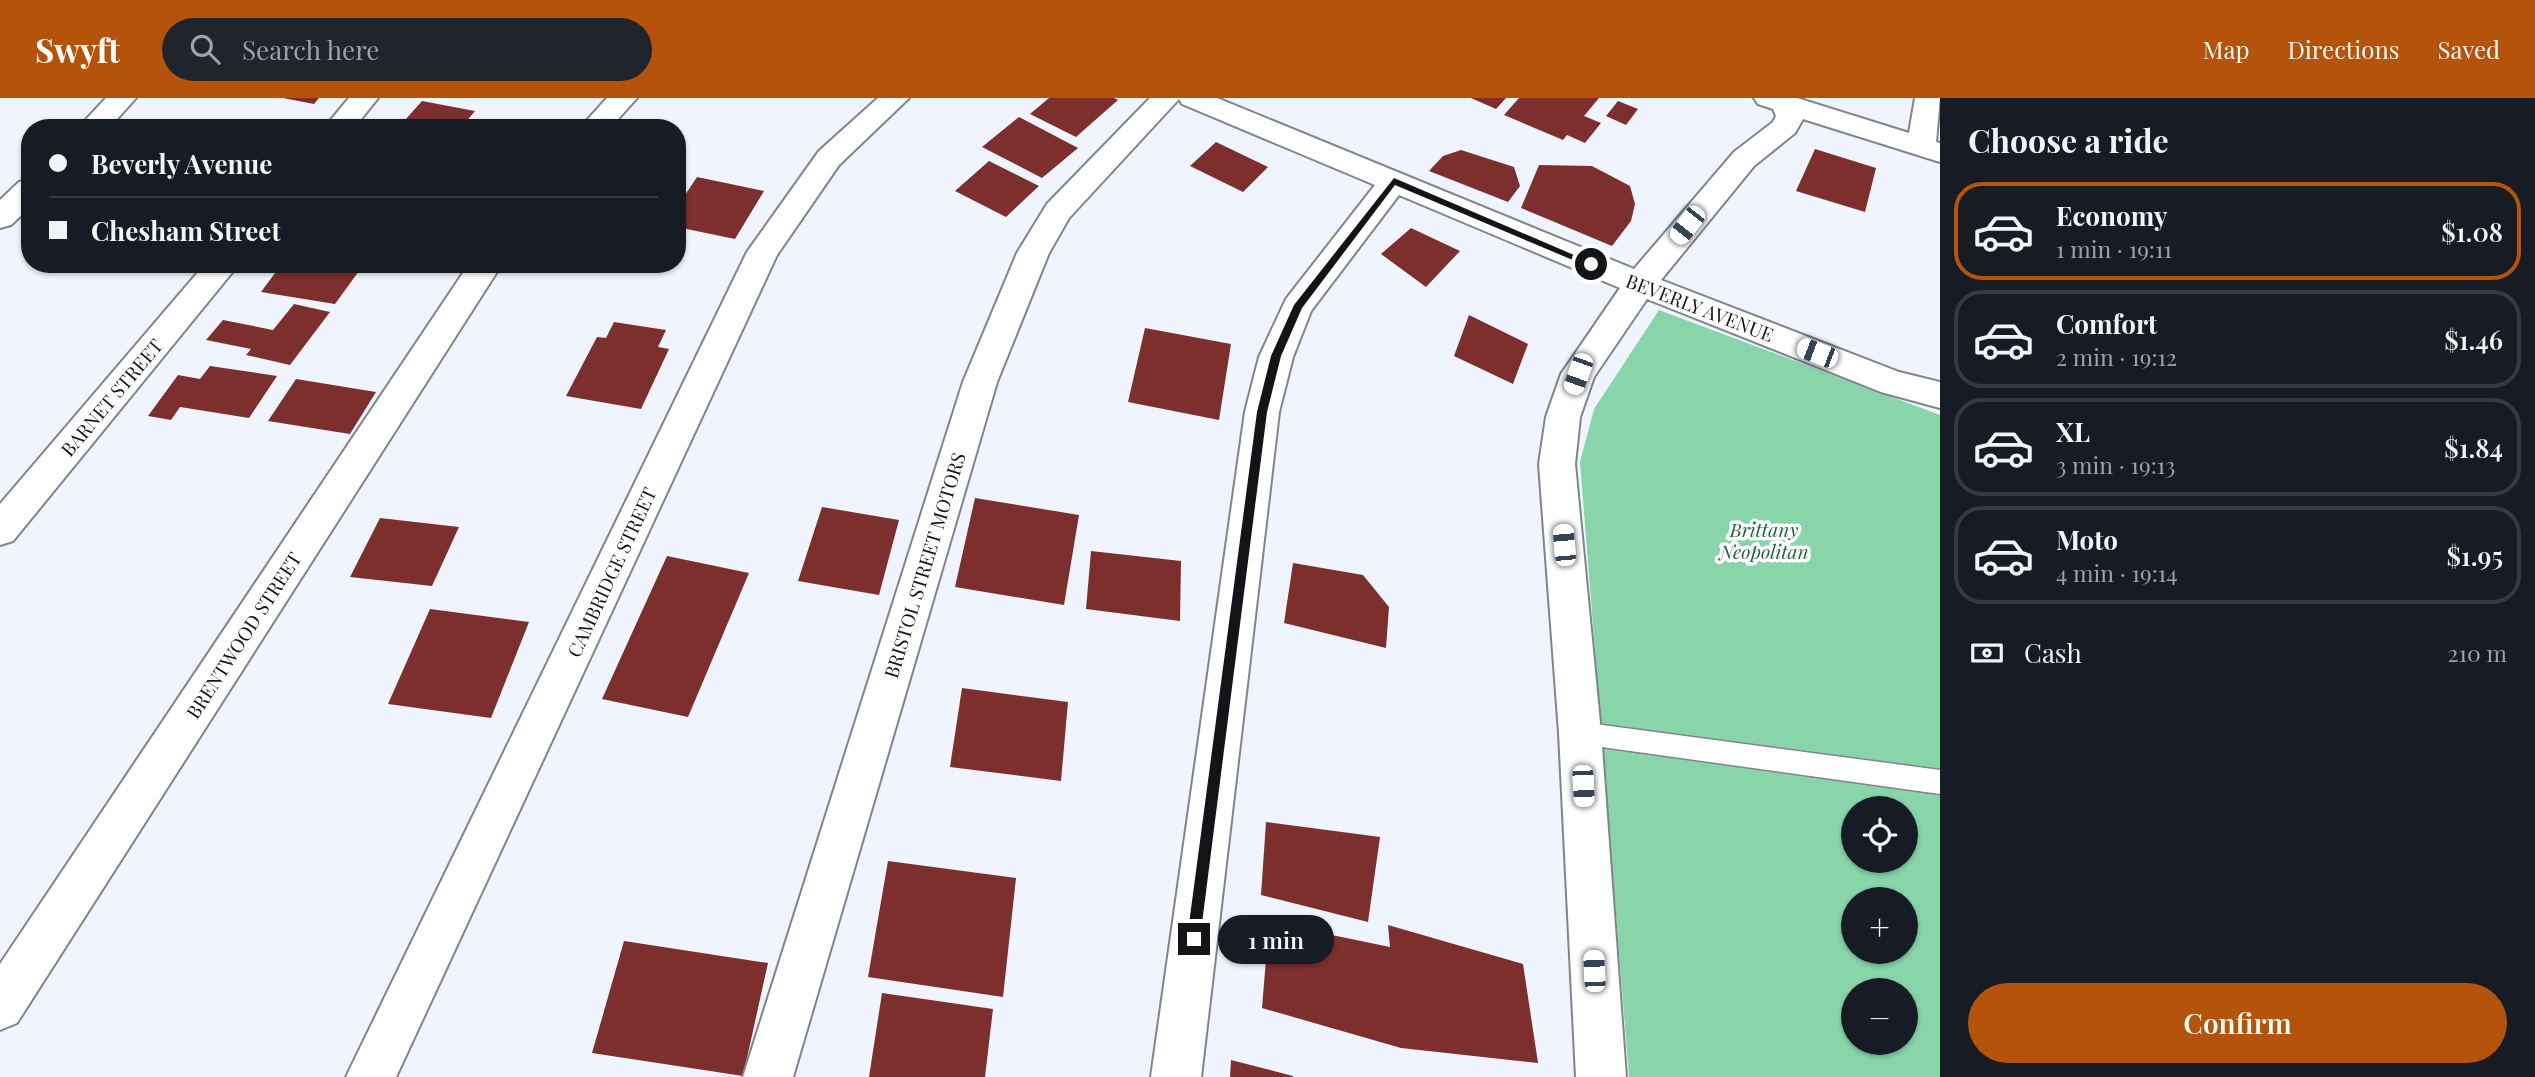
<!DOCTYPE html>
<html lang="en">
<head>
<meta charset="utf-8">
<style>
	:root { --surface:#171b24; --page:#20242c; --text:#f1f3f6; --muted:#9ea1a6; --line:#363941; --accent:#b45309 }
	body { margin:0; font-family:"Playfair Display",serif; background:var(--page); color:var(--text); height:100vh; display:flex; flex-direction:column; font-size:26px; white-space:nowrap }
	* { box-sizing:border-box; margin:0 }
	p { font-size:23px; color:var(--muted) }
	.icon { flex:none; width:38px; height:38px; fill:none; stroke:currentColor; stroke-width:2; stroke-linecap:round; stroke-linejoin:round }
	.map { position:relative; flex:1; overflow:hidden }
	.details { display:flex; flex-direction:column; background:var(--surface); width:595px }
	.details>* { flex:none }
	.top-card { position:absolute; left:21px; top:21px; width:665px; height:154px; border-radius:28px; box-shadow:0 2px 5px #0004; display:grid; align-content:center; height:154px; padding:0 28px; background:var(--surface) }
	.tools { position:absolute; left:1841px; top:698px; display:grid; gap:14px }
	.tools a { display:grid; place-items:center; width:77px; height:77px; border-radius:50%; background:var(--surface); box-shadow:0 2px 5px #0004; font-size:35px }
	.end { position:absolute; width:32px; height:32px; margin:-16px; border:9px solid #131417; background:#fff; box-shadow:0 0 0 4px #fff }
	.from { border-radius:50% }
	.bubble { position:absolute; height:49px; border-radius:24px; background:var(--surface); box-shadow:0 2px 5px #0004; font-size:23px; font-weight:600; line-height:49px; text-align:center }
	.car { position:absolute; width:21px; height:42px; margin:-21px -10px; border-radius:9px; box-shadow:0 0 5px 2px #0007; background:linear-gradient(#fff 24%,#345 0 40%,#fff 0 76%,#345 0 86%,#fff 0) }
	.top-card b { display:flex; align-items:center; gap:24px; height:66px; font-size:26px }
	.top-card b+b { border-top:2px solid var(--line) }
	.top-card i { width:18px; height:18px; background:var(--text) }
	ul { padding:0; list-style:none }
	li { display:flex; align-items:center; gap:21px; height:98px; margin:0 14px 10px; padding:0 14px; border:4px solid var(--line); border-radius:28px }
	li div { flex:1 }
	li b { display:block; font-size:26px }
	li em { font-style:normal; font-weight:600 }
	li.on { border-color:var(--accent) }
	li>.icon { width:63px; height:63px; stroke-width:1.5 }
	h2 { padding:0 28px; font-size:32px; line-height:84px }
	.pay { display:flex; align-items:center; gap:18px; height:77px; padding:0 28px; font-size:26px }
	.pay p { margin-inline-start:auto }
	.primary-button { display:flex; gap:14px; margin-top:auto; padding:14px 28px }
	.primary-button a { flex:1; height:80px; border-radius:42px; background:var(--accent); color:#fff; font-size:28px; font-weight:600; line-height:80px; text-align:center }
	header { display:flex; align-items:center; gap:42px; box-sizing:border-box; height:98px; padding:0 35px; background:var(--accent); color:#fff }
	header strong { font-size:33px }
	nav { display:flex; gap:38px; margin-inline-start:auto; font-size:24px }
	.search { width:490px; height:63px; background:var(--page); display:flex; align-items:center; gap:18px; box-sizing:border-box; padding:0 24px; border-radius:38px; color:var(--muted); font-size:26px }
	main { display:flex; flex:1; min-height:0 }
	.map>svg:first-child { display:block }
</style>
</head>
<body>
<header>
<strong>Swyft</strong>
<div class="search"><svg class="icon" aria-label="search" viewBox="0 0 24 24"><circle cx="10" cy="10" r="6"/><path d="M15 15l6 6"/></svg>Search here</div>
<nav><a>Map</a><a>Directions</a><a>Saved</a></nav>
</header>
<main>
<div class="map">
<svg width="1940" height="979" viewBox="0 0 1940 979">
	<rect width="100%" height="100%" fill="#f0f4fe"/>
	<path fill="#88d5aa" fill-rule="evenodd" d="M1659,212L1940,317V979H1629L1580,364L1594,311ZM1853,710H1906V763H1853ZM1853,802H1906V854H1853ZM1853,892H1906V945H1853Z"/>
	<path fill="#7d2f2e" d="M283,0H319L314,6Z
		M1049,0H1114L1118,2L1076,39L1030,16Z
		M1471,0H1506L1496,11Z
		M1519,0H1599L1584,18L1601,25L1585,45L1567,37L1563,42L1504,17Z
		M422,3L475,13L461,30H398Z
		M1618,3L1638,11L1626,27L1606,18Z
		M1019,19L1078,50L1042,80L982,49Z
		M1216,44L1268,69L1243,94L1190,68Z
		M1815,51L1876,70L1865,114L1796,93Z
		M1461,52L1514,69L1520,88L1508,104L1429,73L1443,58Z
		M989,63L1039,88L1006,119L955,93Z
		M1539,67L1592,68L1630,88L1635,106L1631,123L1612,148L1521,110Z
		M697,79L764,93L735,141L677,129V109Z
		M1411,130L1460,153L1426,189L1381,156Z
		M266,166H364L335,206L261,194L278,171L264,169Z
		M294,206L330,214L290,267L246,257L251,251L206,242L223,222L273,232Z
		M1469,217L1528,246L1513,286L1454,258Z
		M614,224L666,232L658,249L669,251L641,311L566,298L597,239L606,240Z
		M1145,230L1231,246L1219,322L1128,304Z
		M210,268L277,278L249,320L180,309L171,322L148,318L178,277L200,281Z
		M296,281L376,294L350,336L268,323Z
		M975,400L1079,417L1064,507L955,489Z
		M822,409L899,422L879,497L798,483Z
		M380,420L459,429L432,488L350,479Z
		M1091,453L1181,463L1180,523L1086,511Z
		M667,458L749,475L688,619L602,601Z
		M1293,465L1363,477L1389,509L1386,550L1284,525Z
		M430,511L529,524L491,620L388,606Z
		M962,590L1068,604L1061,683L950,669Z
		M1266,724L1380,739L1368,824L1261,797Z
		M888,763L1016,780L1003,899L868,879Z
		M1269,824L1390,849L1388,827L1523,866L1538,965L1401,950L1262,910Z
		M624,843L768,865L743,978L592,955Z
		M882,895L993,911L985,979H869Z
		M1231,962L1293,978V979H1230Z"/>
	<g fill="none" stroke-linecap="round" stroke-linejoin="round">
		<defs>
			<path id="service" d="M1580,624L1940,672V696L1580,646L1571,643L1568,635L1571,627Z"/>
			<path id="minor" d="M106,0H136L109,30H78Z
				M349,0H378L354,30H324Z
				M607,0H637L610,30H580Z
				M878,0H909L839,67L777,157L396,979H346L747,154L819,53Z
				M1150,0H1217L1634,171L1734,54L1773,24L1776,18L1773,11L1758,6L1754,0H1797L1909,35L1915,0H1940L1936,44L1940,45V64L1803,21L1795,35L1754,68L1661,182L1899,274L1940,284V310L1881,294L1647,201L1594,279L1580,319L1575,366L1601,635L1626,979H1576L1559,635L1539,366L1546,319L1561,276L1620,190L1399,97L1311,213L1293,259L1279,314L1201,979H1151L1245,314L1259,259L1286,201L1375,87L1182,6L1179,1L1069,120L1049,155L997,284L793,979H743L963,284L1017,155L1047,106Z
				M30,81V109L11,127L0,130V102L19,84Z
				M205,166H239L13,443L0,447V406Z
				M469,166H502L17,925L0,932V866Z"/>
		</defs>
		<use href="#service" stroke="#81848d" stroke-width="3"/>
		<use href="#minor" stroke="#81848d" stroke-width="4"/>
		<use href="#service" fill="#fff" fill-rule="evenodd"/>
		<use href="#minor" fill="#fff" fill-rule="evenodd"/>
	</g>
	<path fill="#131417" d="M1394,80L1595,166L1587,168L1395,87L1302,210L1281,258L1267,314L1200,841L1194,847L1187,841L1257,314L1271,258L1294,207Z"/>
	<g text-anchor="middle" dominant-baseline="central" stroke-width="7" stroke-linejoin="round" paint-order="stroke">
		<g font-size="19" fill="#131417" stroke="#fff">
			<text transform="translate(1700 209) rotate(21)">BEVERLY AVENUE</text>
			<text transform="translate(111 299) rotate(-50)">BARNET STREET</text>
			<text transform="translate(924 467) rotate(-73)">BRISTOL STREET MOTORS</text>
			<text transform="translate(611 474) rotate(-65)">CAMBRIDGE STREET</text>
			<text transform="translate(243 537) rotate(-57)">BRENTWOOD STREET</text>
		</g>
		<g font-size="19" font-style="italic" fill="#216243" stroke="#fff">
			<text x="1764" y="431">Brittany<tspan x="1764" dy="22">Neopolitan</tspan></text>
		</g>
	</g>
</svg>
<div class="tools">
<a><svg class="icon" aria-label="locate" viewBox="0 0 24 24"><circle cx="12" cy="12" r="6"/><path d="M12 2v4M12 18v4M2 12h4M18 12h4"/></svg></a>
<a>+</a>
<a>−</a>
</div>
<i class="end from" style="left:1591px;top:166px"></i>
<i class="end" style="left:1194px;top:841px"></i>
<div class="bubble" style="left:1218px;top:817px;width:116px">1 min</div>
<i class="car" style="left:1687px;top:127px;rotate:218deg"></i>
<i class="car" style="left:1817px;top:255px;rotate:291deg"></i>
<i class="car" style="left:1578px;top:276px;rotate:200deg"></i>
<i class="car" style="left:1564px;top:447px;rotate:355deg"></i>
<i class="car" style="left:1583px;top:688px;rotate:177deg"></i>
<i class="car" style="left:1594px;top:873px;rotate:357deg"></i>
<div class="top-card">
<b><i class="from"></i>Beverly Avenue</b>
<b><i></i>Chesham Street</b>
</div>
</div>
<section class="details">
<h2>Choose a ride</h2>
<ul>
<li class="on"><svg class="icon" aria-label="car" viewBox="0 0 24 24"><path d="M5 17H2v-5l4-1 3-4h7l3 4 3 1v5h-3M9 17h6M6 11h13"/><circle cx="7" cy="17" r="2"/><circle cx="17" cy="17" r="2"/></svg><div><b>Economy</b><p>1 min · 19:11</p></div><em>$1.08</em></li>
<li><svg class="icon" aria-label="car" viewBox="0 0 24 24"><path d="M5 17H2v-5l4-1 3-4h7l3 4 3 1v5h-3M9 17h6M6 11h13"/><circle cx="7" cy="17" r="2"/><circle cx="17" cy="17" r="2"/></svg><div><b>Comfort</b><p>2 min · 19:12</p></div><em>$1.46</em></li>
<li><svg class="icon" aria-label="car" viewBox="0 0 24 24"><path d="M5 17H2v-5l4-1 3-4h7l3 4 3 1v5h-3M9 17h6M6 11h13"/><circle cx="7" cy="17" r="2"/><circle cx="17" cy="17" r="2"/></svg><div><b>XL</b><p>3 min · 19:13</p></div><em>$1.84</em></li>
<li><svg class="icon" aria-label="car" viewBox="0 0 24 24"><path d="M5 17H2v-5l4-1 3-4h7l3 4 3 1v5h-3M9 17h6M6 11h13"/><circle cx="7" cy="17" r="2"/><circle cx="17" cy="17" r="2"/></svg><div><b>Moto</b><p>4 min · 19:14</p></div><em>$1.95</em></li>
</ul>
<div class="pay"><svg class="icon" aria-label="cash" viewBox="0 0 24 24"><path d="M3 7h18v10H3z"/><circle cx="12" cy="12" r="2"/></svg>Cash<p>210 m</p></div>
<div class="primary-button"><a>Confirm</a></div>
</section>
</main>
</body>
</html>
